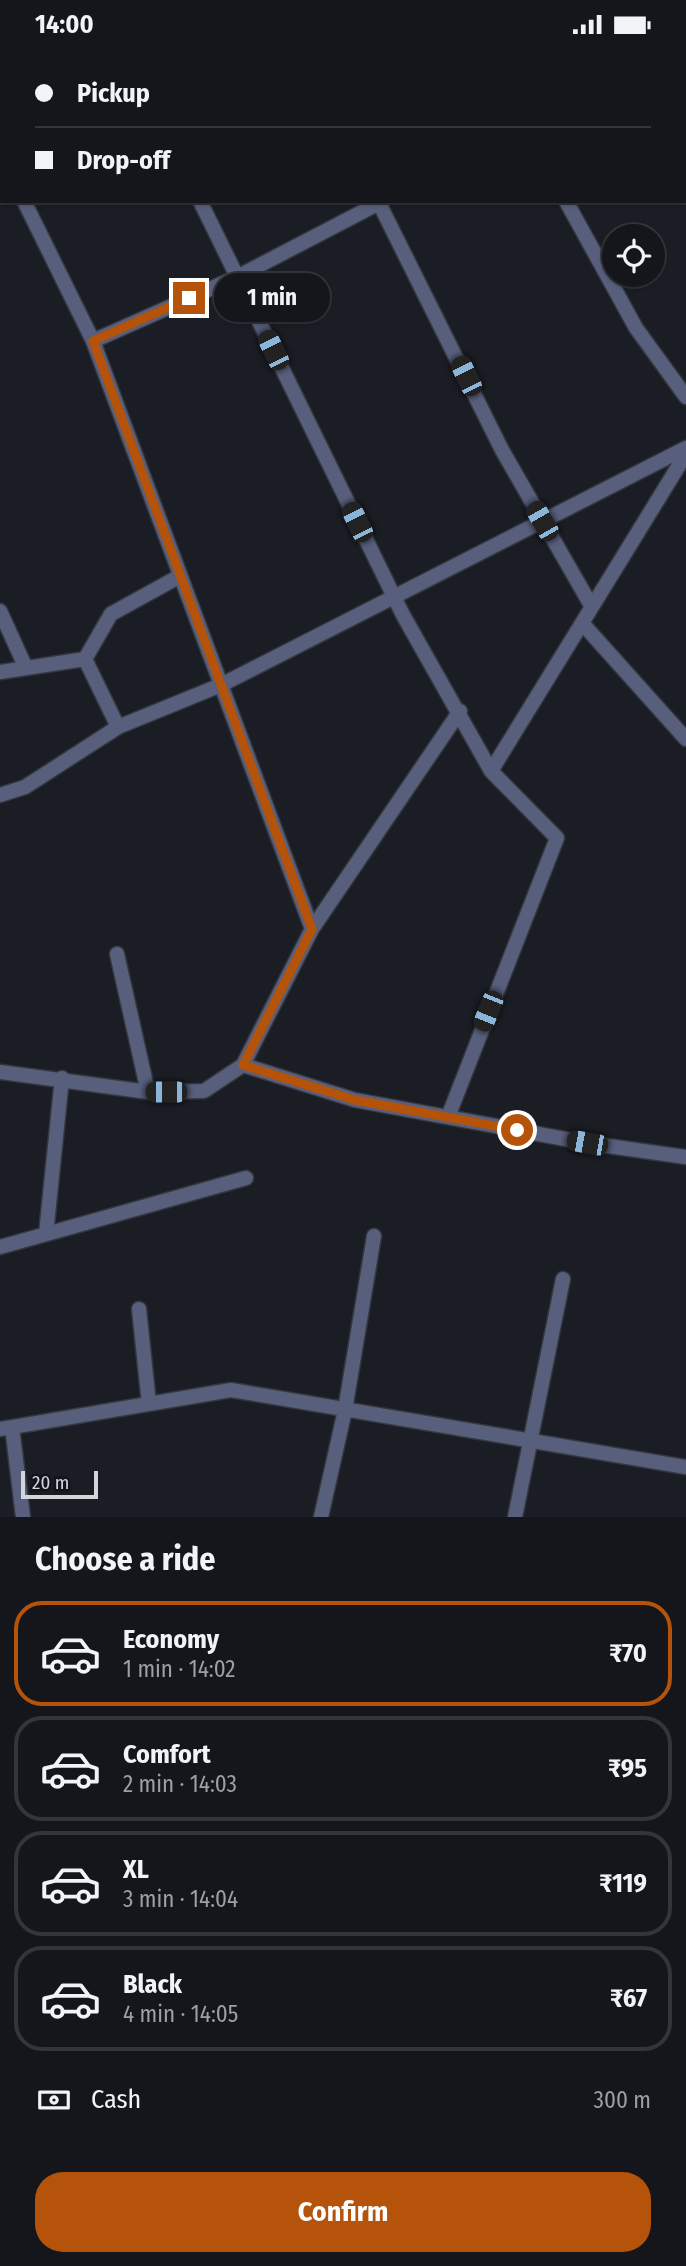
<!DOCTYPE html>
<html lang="en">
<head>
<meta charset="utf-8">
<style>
	:root { --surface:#14161c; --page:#212329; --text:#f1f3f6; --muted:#9d9fa3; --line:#33353b; --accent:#b45309 }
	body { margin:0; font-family:"Fira Sans Condensed",sans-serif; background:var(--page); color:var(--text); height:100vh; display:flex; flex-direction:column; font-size:26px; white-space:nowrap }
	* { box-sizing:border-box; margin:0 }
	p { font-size:23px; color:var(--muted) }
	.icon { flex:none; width:38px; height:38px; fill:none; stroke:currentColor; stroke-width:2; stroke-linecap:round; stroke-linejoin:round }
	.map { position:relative; height:1468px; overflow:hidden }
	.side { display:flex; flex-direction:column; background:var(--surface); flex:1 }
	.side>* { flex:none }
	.banner { position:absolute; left:0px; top:0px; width:686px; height:154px; box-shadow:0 2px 5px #0004,0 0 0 2px var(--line); display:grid; align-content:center; height:154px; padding:0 35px; background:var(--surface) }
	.tools { position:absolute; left:602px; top:175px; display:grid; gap:14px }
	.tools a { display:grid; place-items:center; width:63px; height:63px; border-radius:50%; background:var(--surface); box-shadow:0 2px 5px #0004,0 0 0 2px var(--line); font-size:35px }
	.scale { position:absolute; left:21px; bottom:18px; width:77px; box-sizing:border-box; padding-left:7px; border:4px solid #d3d5da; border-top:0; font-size:19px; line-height:24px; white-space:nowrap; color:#d3d5da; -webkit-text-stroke:5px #12141c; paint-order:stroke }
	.end { position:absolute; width:32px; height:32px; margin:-16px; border:9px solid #b45309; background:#fff; box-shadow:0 0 0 4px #fff }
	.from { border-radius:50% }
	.bubble { position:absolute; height:49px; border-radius:24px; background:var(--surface); box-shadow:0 2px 5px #0004,0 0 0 2px var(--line); font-size:23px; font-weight:700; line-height:49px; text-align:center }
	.car { position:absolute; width:21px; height:42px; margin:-21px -10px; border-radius:9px; box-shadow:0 0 5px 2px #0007; background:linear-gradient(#222 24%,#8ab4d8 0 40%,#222 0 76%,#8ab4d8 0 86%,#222 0) }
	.banner b { display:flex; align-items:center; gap:24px; height:66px; font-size:26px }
	.banner b+b { border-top:2px solid var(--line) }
	.banner i { width:18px; height:18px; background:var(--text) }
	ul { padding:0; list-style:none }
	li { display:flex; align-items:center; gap:21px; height:105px; margin:0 14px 10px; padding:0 21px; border:4px solid var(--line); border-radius:28px }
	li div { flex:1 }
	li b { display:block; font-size:26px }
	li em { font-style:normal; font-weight:700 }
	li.current { border-color:var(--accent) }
	li>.icon { width:63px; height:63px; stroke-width:1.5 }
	h2 { padding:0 35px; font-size:32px; line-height:84px }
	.pay { display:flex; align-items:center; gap:18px; height:77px; padding:0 35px; font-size:26px }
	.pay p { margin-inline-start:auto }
	.action { display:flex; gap:14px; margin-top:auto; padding:14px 35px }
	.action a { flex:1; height:80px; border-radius:28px; background:var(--accent); color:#fff; font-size:28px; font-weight:700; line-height:80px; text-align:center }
	.status { display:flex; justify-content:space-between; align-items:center; height:49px; padding:0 35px; background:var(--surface); direction:ltr }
	.status svg { height:19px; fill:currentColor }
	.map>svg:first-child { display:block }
</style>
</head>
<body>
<div class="status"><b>14:00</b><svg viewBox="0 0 49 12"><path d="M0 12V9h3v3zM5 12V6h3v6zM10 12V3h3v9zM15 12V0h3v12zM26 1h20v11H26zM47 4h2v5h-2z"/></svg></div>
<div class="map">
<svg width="686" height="1468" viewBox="0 0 686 1468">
	<rect width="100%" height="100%" fill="#1b1d25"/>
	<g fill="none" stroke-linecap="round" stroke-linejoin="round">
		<defs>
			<path id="street" d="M125,0V2
				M297,0L298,2
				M481,0L482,2
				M684,9L686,8
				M0,103L2,107
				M24,152L93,292
				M200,152L403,566L491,722L686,405
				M378,152L502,401L592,558
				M566,152L636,279L686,348
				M0,562L25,617
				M582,574L686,690
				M85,610L111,565L180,527
				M85,610L118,678
				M0,623L85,610
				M0,746L25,738L118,678L221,636L686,399
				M312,880L93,292L237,228L383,152
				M117,905L148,1043
				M243,1016L355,1051L587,1094L686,1108
				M0,1023L148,1043L204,1042L243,1016L312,880L460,662
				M448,1068L557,789L491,722
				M46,1185L62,1029
				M0,1198L246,1129
				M139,1260L149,1355
				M12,1378L23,1468
				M0,1380L231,1341L686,1418
				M321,1468L345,1361L374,1187
				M515,1468L563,1230"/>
		</defs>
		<use href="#street" stroke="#35373e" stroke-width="17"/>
		<use href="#street" stroke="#575f7d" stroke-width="14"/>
	</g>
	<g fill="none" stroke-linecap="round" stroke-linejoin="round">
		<path stroke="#b45309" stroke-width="9" d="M189,249L93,292L312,880L243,1016L355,1051L517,1081"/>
	</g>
</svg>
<div class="tools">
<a><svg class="icon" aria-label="locate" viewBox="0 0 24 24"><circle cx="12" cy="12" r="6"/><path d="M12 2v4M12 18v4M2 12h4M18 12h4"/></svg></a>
</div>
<div class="scale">20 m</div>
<i class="end from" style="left:517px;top:1081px"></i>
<i class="end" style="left:189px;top:249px"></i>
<div class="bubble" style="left:214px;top:224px;width:116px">1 min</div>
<i class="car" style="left:273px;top:301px;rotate:334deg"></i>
<i class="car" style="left:466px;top:327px;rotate:334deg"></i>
<i class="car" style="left:542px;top:472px;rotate:330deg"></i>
<i class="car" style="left:357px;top:473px;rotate:334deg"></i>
<i class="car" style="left:488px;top:962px;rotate:202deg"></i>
<i class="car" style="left:166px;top:1043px;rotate:270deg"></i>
<i class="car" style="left:587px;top:1094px;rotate:280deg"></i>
<div class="banner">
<b><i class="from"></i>Pickup</b>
<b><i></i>Drop-off</b>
</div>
</div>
<section class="side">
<h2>Choose a ride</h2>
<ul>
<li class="current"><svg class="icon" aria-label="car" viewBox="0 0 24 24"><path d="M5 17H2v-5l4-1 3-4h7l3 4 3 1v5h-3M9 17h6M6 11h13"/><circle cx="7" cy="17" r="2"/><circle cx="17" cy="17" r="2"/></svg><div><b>Economy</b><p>1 min · 14:02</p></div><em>₹70</em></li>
<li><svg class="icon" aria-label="car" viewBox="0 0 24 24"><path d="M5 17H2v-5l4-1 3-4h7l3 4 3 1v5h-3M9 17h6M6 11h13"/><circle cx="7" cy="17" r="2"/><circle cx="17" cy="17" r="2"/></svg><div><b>Comfort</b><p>2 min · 14:03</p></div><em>₹95</em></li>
<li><svg class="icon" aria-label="car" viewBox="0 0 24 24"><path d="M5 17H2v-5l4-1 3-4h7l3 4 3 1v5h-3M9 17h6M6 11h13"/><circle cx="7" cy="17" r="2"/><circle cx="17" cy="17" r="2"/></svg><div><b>XL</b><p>3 min · 14:04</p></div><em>₹119</em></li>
<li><svg class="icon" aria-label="car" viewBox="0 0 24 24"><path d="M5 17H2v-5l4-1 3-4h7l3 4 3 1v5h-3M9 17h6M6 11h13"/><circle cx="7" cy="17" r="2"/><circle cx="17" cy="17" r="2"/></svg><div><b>Black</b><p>4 min · 14:05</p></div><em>₹67</em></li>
</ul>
<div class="pay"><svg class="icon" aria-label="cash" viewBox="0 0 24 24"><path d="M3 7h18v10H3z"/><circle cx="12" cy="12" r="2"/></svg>Cash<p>300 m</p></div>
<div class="action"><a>Confirm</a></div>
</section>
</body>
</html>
